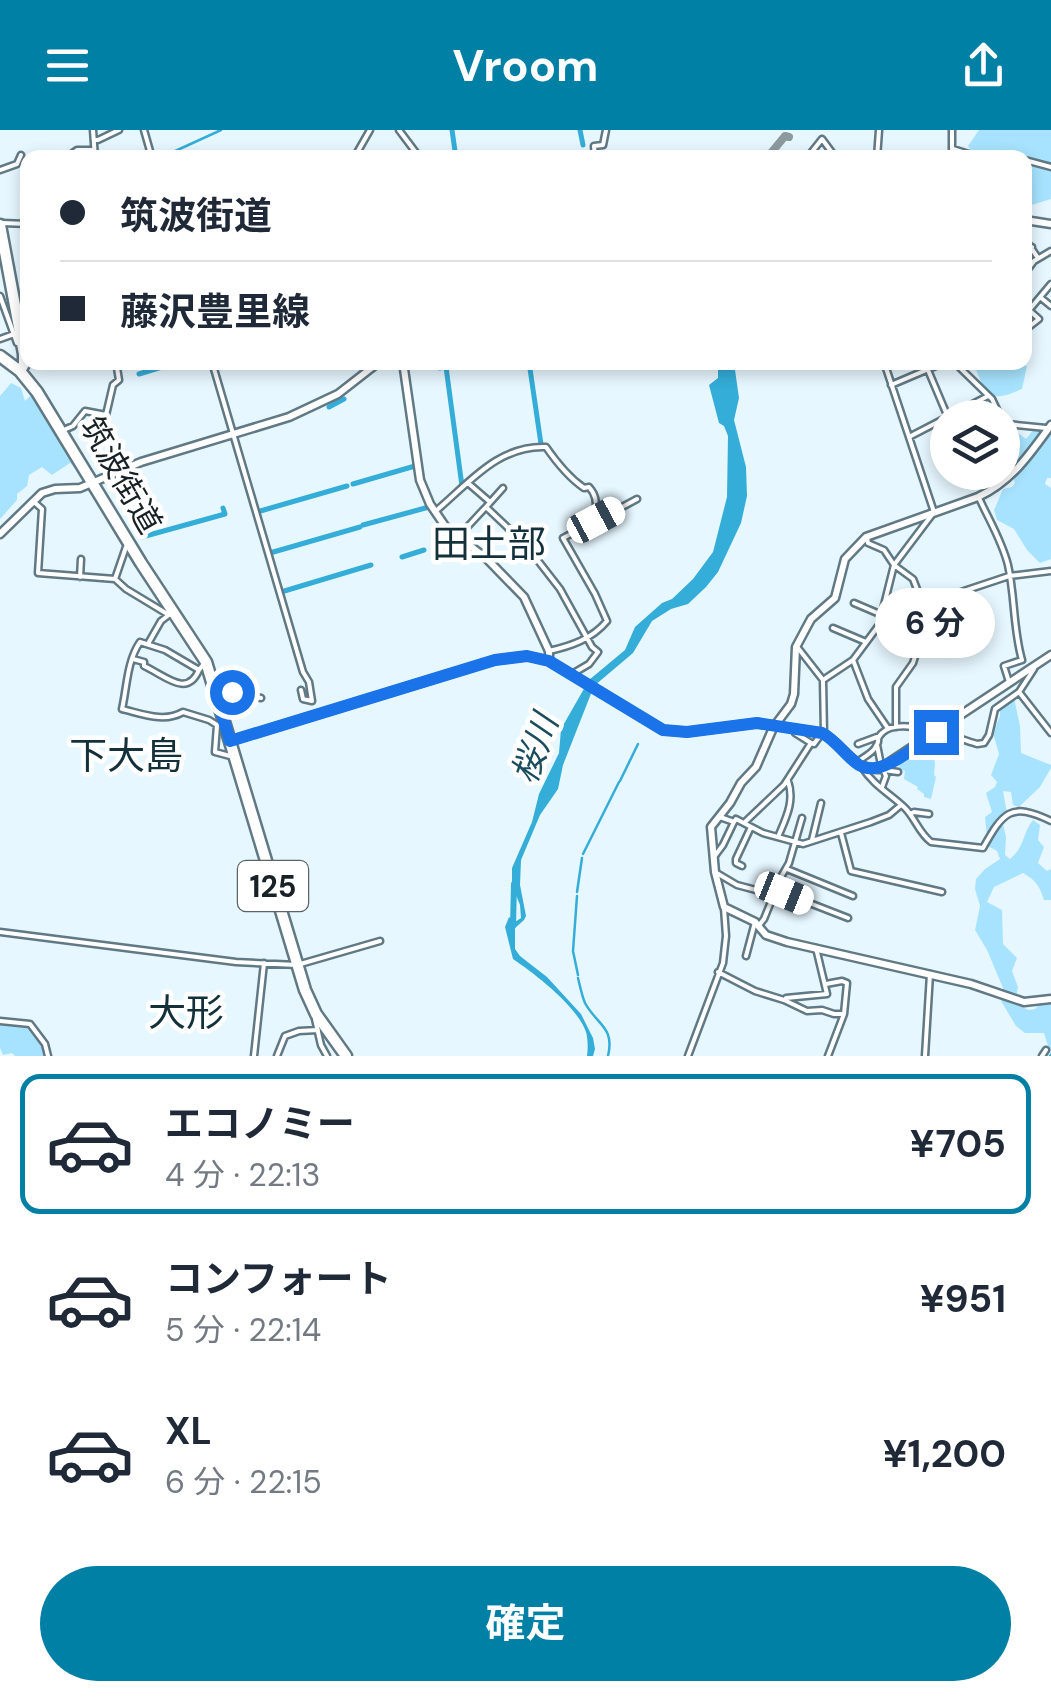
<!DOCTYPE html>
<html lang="ja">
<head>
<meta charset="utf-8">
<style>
	:root { --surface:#fff; --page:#f6f6f7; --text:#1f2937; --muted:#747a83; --line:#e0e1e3; --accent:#0080a5 }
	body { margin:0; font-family:"DM Sans","Noto Sans JP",sans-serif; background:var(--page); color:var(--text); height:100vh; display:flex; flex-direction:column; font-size:38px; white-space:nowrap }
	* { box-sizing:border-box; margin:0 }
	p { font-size:32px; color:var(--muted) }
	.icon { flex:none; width:55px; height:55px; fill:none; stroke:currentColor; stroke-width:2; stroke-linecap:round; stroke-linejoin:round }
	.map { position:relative; height:926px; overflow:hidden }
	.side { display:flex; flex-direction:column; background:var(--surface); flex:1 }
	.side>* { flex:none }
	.hud { position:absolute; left:20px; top:20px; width:1012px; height:220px; border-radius:20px; box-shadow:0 5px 15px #0003; display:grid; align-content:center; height:220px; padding:0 40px; background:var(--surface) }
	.fabs { position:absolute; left:930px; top:270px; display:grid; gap:20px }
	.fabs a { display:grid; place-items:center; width:90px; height:90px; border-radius:50%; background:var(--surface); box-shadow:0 5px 15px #0003; font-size:50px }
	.end { position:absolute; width:45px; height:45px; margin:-22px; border:12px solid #1a73e8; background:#fff; box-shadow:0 0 0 5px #fff }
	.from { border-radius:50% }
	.bubble { position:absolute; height:70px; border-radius:35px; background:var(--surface); box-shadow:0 5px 15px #0003; font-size:32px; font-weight:700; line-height:70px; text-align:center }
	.car { position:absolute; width:30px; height:60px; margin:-30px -15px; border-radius:12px; box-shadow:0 0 8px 2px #0007; background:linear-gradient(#fff 24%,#345 0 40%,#fff 0 76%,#345 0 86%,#fff 0) }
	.hud b { display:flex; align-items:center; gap:35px; height:95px; font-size:38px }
	.hud b+b { border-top:2px solid var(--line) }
	.hud i { width:25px; height:25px; background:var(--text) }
	ul { padding:18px 0 0; list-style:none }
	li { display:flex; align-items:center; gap:30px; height:140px; margin:0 20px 15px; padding:0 20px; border:5px solid transparent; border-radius:20px }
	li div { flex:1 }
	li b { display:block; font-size:38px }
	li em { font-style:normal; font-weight:700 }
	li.on { border-color:var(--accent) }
	li>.icon { width:90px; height:90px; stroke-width:1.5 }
	.action { display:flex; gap:20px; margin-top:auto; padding:20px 40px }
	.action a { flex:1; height:115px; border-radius:60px; background:var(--accent); color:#fff; font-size:40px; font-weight:700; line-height:115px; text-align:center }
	header { display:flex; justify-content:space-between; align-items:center; height:130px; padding:0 40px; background:var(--accent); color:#fff; font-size:45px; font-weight:700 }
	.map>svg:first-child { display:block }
</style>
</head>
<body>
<header><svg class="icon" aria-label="menu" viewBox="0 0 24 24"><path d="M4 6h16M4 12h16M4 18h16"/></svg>Vroom<svg class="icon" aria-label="share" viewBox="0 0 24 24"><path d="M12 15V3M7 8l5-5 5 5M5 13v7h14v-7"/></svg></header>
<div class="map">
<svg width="1051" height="926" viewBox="0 0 1051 926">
	<rect width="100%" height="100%" fill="#e7f7ff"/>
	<path fill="#a7e3fe" d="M979,0H1051V69L1025,77V28L975,27L968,16Z
		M973,233H1016L1027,236L1022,259C986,275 987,264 973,233Z
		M11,253L21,258L25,271L32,264C45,292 69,315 80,343L70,333L52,345L42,337L29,345L27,356L17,364V370L0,389V266Z
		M1004,299L1014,300L1026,309L1034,299L1051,304V348H1047L1045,354L1051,358V429L1040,433L1027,420L1014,399L997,390L994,380L1003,359L1012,357L1015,353L1003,309Z
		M1014,568L1020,596L1021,623L1051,635V638L1040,657L1019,677L1013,675L1011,662L1003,661L1008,689L1003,694L1006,707L1005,725L1010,729C1026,715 1021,706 1033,690L1040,695L1038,710L1044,717L1038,733L1047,741L1051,739V770H1044C1040,757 1036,750 1023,743L994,757L987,772L1002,780L1003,814L1017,828L1012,841L1018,857L1015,874L1029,880L1035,879L1039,875L1051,871V926L1044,903H1025L1016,896L1001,871L1003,858L987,820L975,800L980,776L975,759L976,749L985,739L1000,729L997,721L988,716L985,687L992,682L986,663L995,657L997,652L991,645L999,624L993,603L1000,586V578Z
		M931,609L935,634L934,645L936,647L931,669L924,667V664L917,659L918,657L904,649L905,641L899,639L900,632Z
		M3,894L29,896L32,904L42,914L43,926H15L12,923L3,925L0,918V895Z"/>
	<path fill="#34add9" d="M713,233H734L739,268L734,290L746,337L747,366L741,393L718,442L706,457L688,474L671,479L652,491L633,523L594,556L563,635L558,659L540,685L521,730L520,755L526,786L524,790L515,798V819L520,826L547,847L581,884L593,908L595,919L593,926H587C588,919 588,909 586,902C577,876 535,844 513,829L505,797L509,787L515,792L521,788L520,775L512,755V738L532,692L539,664L559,623L561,599L589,550L625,520L635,497L662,473L672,469L693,449L713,422L727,367L728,306L724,296L719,293L709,255L718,248V238Z"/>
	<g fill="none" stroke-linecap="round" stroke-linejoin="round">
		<path stroke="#34add9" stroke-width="2.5" d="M160,28L221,0
			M620,651L638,614
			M583,724L619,652
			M577,762L582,728
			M577,766L573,821L578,845
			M578,848C580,856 582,866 585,873C597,895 615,897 608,926
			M1050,926L1051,925"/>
		<path stroke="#34add9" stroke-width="5" d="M452,0L456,28
			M580,0L583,15
			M352,28L368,0
			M529,232L541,314
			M439,238L446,237L462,356
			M139,244L175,233
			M329,277L344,269
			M353,354L415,336V333
			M257,382L347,356
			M363,395L429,377L427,371
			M142,407L225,384L223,378
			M270,423L360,397
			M402,427L424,420
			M281,462L371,435"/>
		<path stroke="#34add9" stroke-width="6" d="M513,796L514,754"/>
		<path stroke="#8c9aa0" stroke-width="8" d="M768,24L771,23L785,6L789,7"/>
		<defs>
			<path id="street" d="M93,0L95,28
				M144,0L152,28
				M399,0L420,28
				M94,10H98L119,0
				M953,19L981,28
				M66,28L77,20H94
				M354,28L370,0
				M595,28L594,16L603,15L606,0
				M807,28L822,9L836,28
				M877,28L879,0
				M952,28V0
				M1025,30L1051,37
				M0,40L17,34L21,25
				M2,93L28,94
				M1025,109L1038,128
				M1025,126L1032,117
				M1025,143L1034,131L1051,121
				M0,166L17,213
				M1040,167L1051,176
				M1025,185L1051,154
				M1025,200L1039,189L1030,181
				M0,209L14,204
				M212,232L303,542L309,552L312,571L303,569L301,560
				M954,232L992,269L1001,288
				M928,240L947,285
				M891,255L945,232
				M1002,291L1007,294L1046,298
				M66,299L73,296L85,281L106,285L113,255L119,250L116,232
				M909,307L988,266
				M468,353L490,372
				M503,358L486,377L525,414L560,459L592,517L598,522L589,534L572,544
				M979,368C989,390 1002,411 1008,435C1015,466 1013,499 1022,530L1004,536L1009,552
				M33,371L42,379L38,443L115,449L126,459L169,485
				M437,380C470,352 499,315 546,317C557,333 568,347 584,358L589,357C599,368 595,377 596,391L637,369
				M458,407L485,378
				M867,408L868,413L884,420L894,435L913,449L922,472L919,514L913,533L896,557V597
				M80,447L81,429
				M115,449L126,417
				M854,473L882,485
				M885,475H922L1009,446L1051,441
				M879,495L920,511
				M833,498L866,512
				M149,512L161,491L170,484
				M798,518L823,550L824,604
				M549,521C571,516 592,509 607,491L595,464L563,408L596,391
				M133,529L144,532V536C166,546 187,568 199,540
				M853,530L868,569L887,597
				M203,535L199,540L165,520L140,512C127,531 127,557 122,579C143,584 164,593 183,582L209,590L217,595L215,622L230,626
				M823,550L853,530L879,495L894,435L934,382L884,232
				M219,559L261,568
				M1019,562L1051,603
				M794,599L795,603L811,613
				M858,614L877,607
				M877,615L881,635L886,646L882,657
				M856,633C862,628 871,624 875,618C882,608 874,611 882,603C899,585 957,608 977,614L984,613L989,605L995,579L1019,562L1034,539
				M861,636C875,657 888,662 905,678C915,688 919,703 931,712L983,718C1003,683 1010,671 1051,691
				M884,640L898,642
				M910,684L914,682L929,684
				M720,687L734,692L736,689L763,703L803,714L871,692L889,685L901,675
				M745,692L784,655L811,613L814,614L822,603
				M841,703L851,741L942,762
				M778,707C786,688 795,671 788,651
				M812,710L821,673
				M714,727L723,715L734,692
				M742,736L736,733V729L751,697
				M787,739L853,766
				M715,742L737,755L775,765
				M776,760L848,788
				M760,794L764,789L781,747L789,733L802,688
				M0,802L236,832L297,835L380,811
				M746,826L755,792
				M718,842L755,861L784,870L807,881L822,880L834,884H844
				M826,854L842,851L847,853L844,884L828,926
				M786,868L827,864L816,818
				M315,889L321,915L327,926
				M0,891L30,894L45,914L48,926
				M254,926L264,833
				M277,926L285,906L299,901L318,900
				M688,926L723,833L726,806L724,778
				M925,926L930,844
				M1042,926L1046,920"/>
			<path id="secondary" d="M1025,90L1051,94
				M403,232L420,350L430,374L445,396L487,429L524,467L549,521V531
				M1051,295C1030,324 1012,351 978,367L866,407L845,429L835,468L811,489L796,517L794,564L791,574L773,598L756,637L741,653L730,673L711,697L715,742L724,777L755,792L766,805L787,812L971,854L1024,872L1051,869
				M0,404L42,363L55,359L80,358L141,332L289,287L338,264L379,232
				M230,611L495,530L527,526L549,531L663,600L687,602L757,593L822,603C845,615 851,639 879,639L1051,525"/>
			<path id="highway" d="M0,95L24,224V234L20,241
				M0,226L20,241L37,262L141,433L206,532L305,860L316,884L346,926"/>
		</defs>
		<use href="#street" stroke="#607984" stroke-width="9"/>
		<use href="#secondary" stroke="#607984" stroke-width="11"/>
		<use href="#highway" stroke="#607984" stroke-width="15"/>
		<use href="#street" stroke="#fff" stroke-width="4"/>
		<use href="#secondary" stroke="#fff" stroke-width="6"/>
		<use href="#highway" stroke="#fff" stroke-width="10"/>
	</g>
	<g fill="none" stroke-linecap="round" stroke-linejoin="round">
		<path stroke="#1a73e8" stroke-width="12" d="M232,562L214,558L230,611L495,530L527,526L549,531L663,600L687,602L757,593L822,603C837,611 845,626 859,635C881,649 917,615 936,602"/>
	</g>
	<g text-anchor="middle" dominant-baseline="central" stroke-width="9" stroke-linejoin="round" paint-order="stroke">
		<rect fill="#fff" stroke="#5d6467" stroke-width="2.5" x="238" y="731" width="70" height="50" rx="8"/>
		<g font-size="30" font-weight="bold" fill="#172126">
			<text x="273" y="756">125</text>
		</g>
		<g font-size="32" fill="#172126" stroke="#fff">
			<text transform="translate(121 345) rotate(60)">筑波街道</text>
		</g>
		<g font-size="35" font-style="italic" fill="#1c4d5f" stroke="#fff">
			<text transform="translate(535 619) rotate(-70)">桜川</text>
		</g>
		<g font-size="38" fill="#13303b" stroke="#fff">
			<text x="489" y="414">田土部</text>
			<text x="126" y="626">下大島</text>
			<text x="186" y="883">大形</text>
		</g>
	</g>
</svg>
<div class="fabs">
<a><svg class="icon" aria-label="layers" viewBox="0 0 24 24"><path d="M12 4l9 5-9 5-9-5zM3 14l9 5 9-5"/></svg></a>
</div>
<i class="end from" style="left:232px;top:562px"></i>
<i class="end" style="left:936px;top:602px"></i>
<div class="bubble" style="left:875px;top:458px;width:120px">6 分</div>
<i class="car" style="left:596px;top:390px;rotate:62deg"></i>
<i class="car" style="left:784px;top:763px;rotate:112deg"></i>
<div class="hud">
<b><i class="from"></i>筑波街道</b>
<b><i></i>藤沢豊里線</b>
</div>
</div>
<section class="side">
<ul>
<li class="on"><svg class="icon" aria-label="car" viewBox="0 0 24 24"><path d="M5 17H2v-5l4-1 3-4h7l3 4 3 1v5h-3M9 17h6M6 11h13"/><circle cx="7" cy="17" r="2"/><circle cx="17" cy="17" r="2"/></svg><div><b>エコノミー</b><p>4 分 · 22:13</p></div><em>¥705</em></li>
<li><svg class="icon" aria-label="car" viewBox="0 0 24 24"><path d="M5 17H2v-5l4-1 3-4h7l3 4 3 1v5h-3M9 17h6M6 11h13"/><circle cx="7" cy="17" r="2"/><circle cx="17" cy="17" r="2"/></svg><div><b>コンフォート</b><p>5 分 · 22:14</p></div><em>¥951</em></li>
<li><svg class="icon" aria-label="car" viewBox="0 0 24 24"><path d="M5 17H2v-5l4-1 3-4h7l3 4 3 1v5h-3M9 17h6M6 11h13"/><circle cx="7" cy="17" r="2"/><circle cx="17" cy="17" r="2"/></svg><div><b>XL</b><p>6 分 · 22:15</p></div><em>¥1,200</em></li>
</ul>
<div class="action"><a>確定</a></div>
</section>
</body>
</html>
